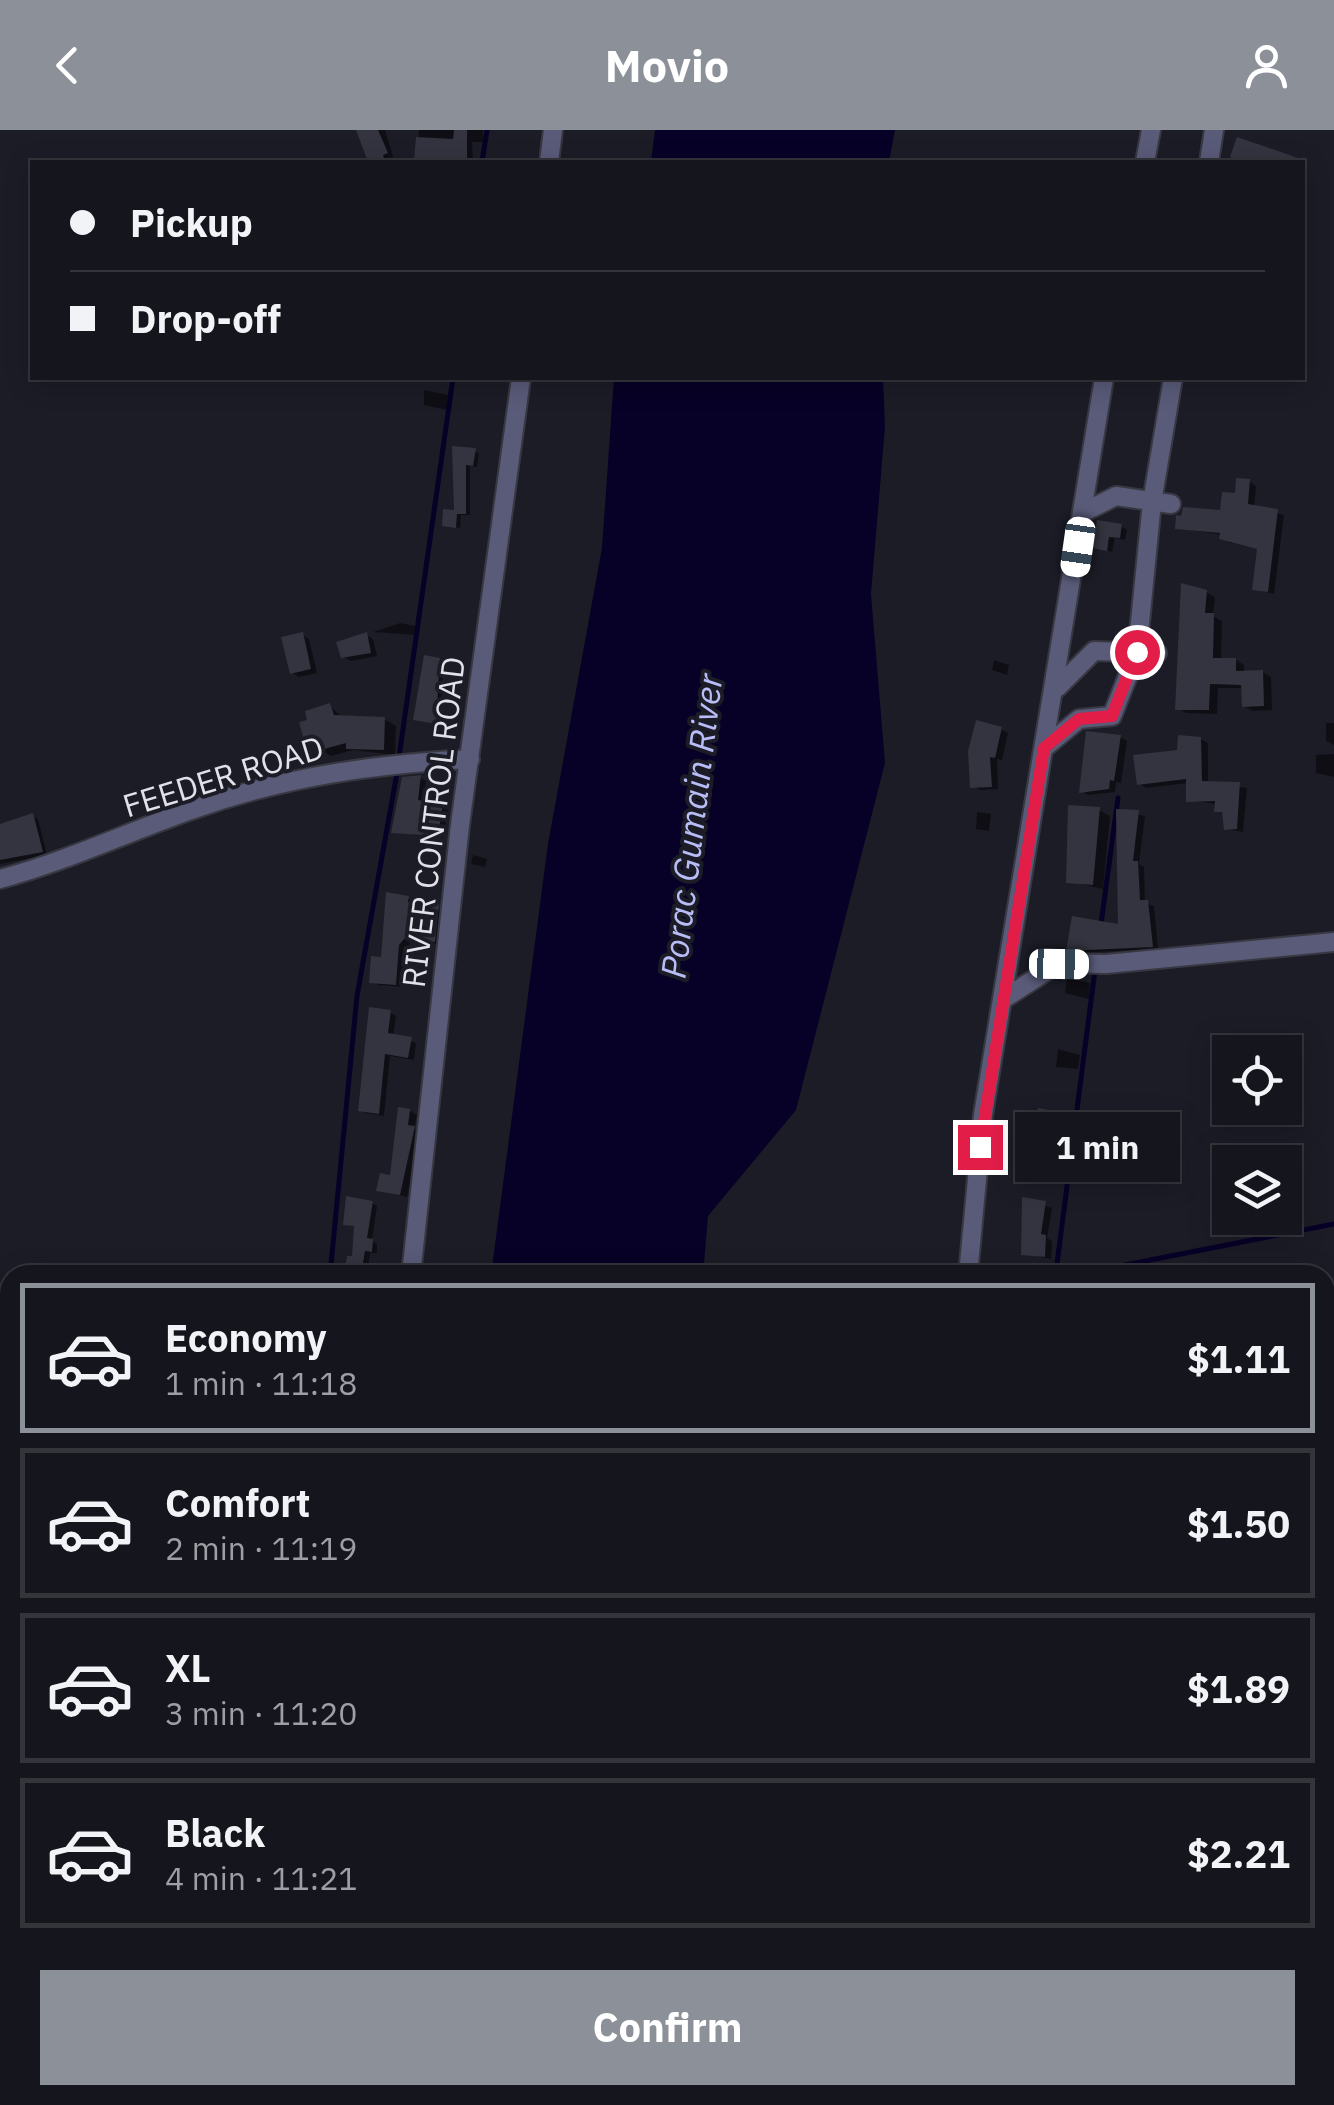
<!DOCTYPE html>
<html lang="en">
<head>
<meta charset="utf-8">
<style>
	:root { --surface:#15151d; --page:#1e1e26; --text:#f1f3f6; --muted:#9d9fa4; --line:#34343b; --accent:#8c9099 }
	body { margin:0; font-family:"IBM Plex Sans",sans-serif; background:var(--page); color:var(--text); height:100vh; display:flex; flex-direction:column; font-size:38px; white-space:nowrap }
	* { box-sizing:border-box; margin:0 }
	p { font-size:32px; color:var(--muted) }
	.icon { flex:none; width:55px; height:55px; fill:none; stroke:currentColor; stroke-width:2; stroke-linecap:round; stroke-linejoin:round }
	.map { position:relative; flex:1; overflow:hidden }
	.drawer { position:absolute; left:0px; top:1135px; width:1335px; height:840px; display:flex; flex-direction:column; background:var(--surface); border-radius:30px 30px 0 0; box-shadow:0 5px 25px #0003,0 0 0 2px var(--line) }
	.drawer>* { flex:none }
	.hud { position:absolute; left:30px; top:30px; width:1275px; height:220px; border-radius:0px; box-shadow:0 5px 25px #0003,0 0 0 2px var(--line); display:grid; align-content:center; height:220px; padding:0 40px; background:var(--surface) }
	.tools { position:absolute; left:1212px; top:905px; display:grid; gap:20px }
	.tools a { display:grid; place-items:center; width:90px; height:90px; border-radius:0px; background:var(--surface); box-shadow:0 5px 25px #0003,0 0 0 2px var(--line); font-size:50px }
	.end { position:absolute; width:45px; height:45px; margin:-22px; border:12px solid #e11d48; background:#fff; box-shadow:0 0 0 5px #fff }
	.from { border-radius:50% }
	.bubble { position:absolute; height:70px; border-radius:0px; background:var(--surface); box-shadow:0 5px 25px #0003,0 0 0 2px var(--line); font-size:32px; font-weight:700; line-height:70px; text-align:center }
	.car { position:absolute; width:30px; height:60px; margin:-30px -15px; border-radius:12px; box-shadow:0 0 8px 2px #0007; background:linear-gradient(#fff 24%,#345 0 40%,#fff 0 76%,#345 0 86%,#fff 0) }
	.hud b { display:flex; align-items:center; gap:35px; height:95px; font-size:38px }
	.hud b+b { border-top:2px solid var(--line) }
	.hud i { width:25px; height:25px; background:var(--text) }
	ul { padding:18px 0 0; list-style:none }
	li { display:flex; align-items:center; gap:30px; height:150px; margin:0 20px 15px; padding:0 20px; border:5px solid var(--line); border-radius:0px }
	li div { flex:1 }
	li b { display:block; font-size:38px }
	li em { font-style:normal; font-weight:700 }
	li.active { border-color:var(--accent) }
	li>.icon { width:90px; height:90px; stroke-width:1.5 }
	.button { display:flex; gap:20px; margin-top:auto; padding:20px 40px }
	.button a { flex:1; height:115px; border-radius:0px; background:var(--accent); color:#fff; font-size:40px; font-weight:700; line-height:115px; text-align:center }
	header { display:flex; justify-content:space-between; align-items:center; height:130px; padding:0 40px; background:var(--accent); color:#fff; font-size:45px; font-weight:700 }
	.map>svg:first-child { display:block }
</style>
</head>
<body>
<header><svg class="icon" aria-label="back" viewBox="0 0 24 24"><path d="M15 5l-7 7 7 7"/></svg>Movio<svg class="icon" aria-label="person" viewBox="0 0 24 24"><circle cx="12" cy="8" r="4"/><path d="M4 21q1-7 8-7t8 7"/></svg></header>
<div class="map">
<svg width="1334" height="1975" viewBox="0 0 1334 1975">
	<rect width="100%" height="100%" fill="#1c1c27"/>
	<path fill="#070027" d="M655,0H895L889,32H651Z
		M614,248H883L885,297L871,464L885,633L796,980L708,1086L703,1145H491L548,714L602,418Z
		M453,1965H854L855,1975H454Z"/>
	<path fill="#0007" d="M358,0H385L393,26L389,32H371Z
		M419,0H483V12H472L473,32H422L417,30Z
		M1302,144L1307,147L1302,169Z
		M424,260L448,265L447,280L424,275Z
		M454,318L479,323L477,337L470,336V385H461L460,398L444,395L457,383Z
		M1250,352L1256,356L1254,378L1284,385L1274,464L1254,459L1259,419L1228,412L1222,405L1178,398L1223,383Z
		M1122,397L1127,400L1125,410L1115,408L1112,422L1095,416Z
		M1206,462L1215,467L1213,486L1222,491L1221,530H1236L1244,535V543L1263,542L1271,547L1272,580L1253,581L1244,576V558H1218L1217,584L1186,583L1178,578Z
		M400,493L415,496V505L373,502Z
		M302,505L309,509L317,543L299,547L292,543Z
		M366,505L373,509L377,526L351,531L343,526Z
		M440,530L444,533L439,595L416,589Z
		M994,530L1009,535L1007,545L992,540Z
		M330,576L343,588L384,589L396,596L395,625L353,620L331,626L307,612Z
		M1326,593H1334V615L1326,611Z
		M1001,599L1008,603L1002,630L997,629L998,659L980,660L973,656Z
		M1120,607L1127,611L1121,653L1116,652L1115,662L1088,665L1082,661Z
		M1201,609L1208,613V653L1247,658L1243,702L1226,699L1225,685L1217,680V674L1189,670V653L1146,658L1140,654Z
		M1334,624V647L1316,643V625Z
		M421,648L426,651L423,673L448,680L443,708L394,702Z
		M1070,678L1099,680L1110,686L1103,759L1068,751Z
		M1118,681L1145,686L1139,734L1144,737L1145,773L1154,776L1158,819L1075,823L1069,819L1120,797Z
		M977,682L991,684L989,701L976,699Z
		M32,686L38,689L47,725L0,734V696Z
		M473,725L487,729L485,737L471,734Z
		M408,768L415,775L445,780L441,814L410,811L403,857L379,855L372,851Z
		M1067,848L1090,853L1089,869L1065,863Z
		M390,882L396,886L393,907L416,913L414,930L390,926L384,986L366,983L361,980Z
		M1058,919L1080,925L1078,939L1056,937Z
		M410,981L417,985L414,999L421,1003L407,1067L379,1060L393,1048Z
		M1058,984L1064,988L1060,1025L1042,1020Z
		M1024,1070L1052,1078L1047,1108L1052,1111L1051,1129L1024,1124Z
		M372,1073L377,1076L372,1111L377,1114V1123H370L367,1145H346L354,1129L357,1097L345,1093Z
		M0,1163H10V1185H0Z
		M297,1965H314V1970L303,1969Z
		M942,1965H991L990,1975H943Z
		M1049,1965H1087L1091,1975H1050Z"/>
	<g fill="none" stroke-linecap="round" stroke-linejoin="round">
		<path stroke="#070027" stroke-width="5" d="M482,32L487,0
			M399,627L453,248
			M1101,794L1118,668
			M330,1145L357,866L397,643
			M1067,1145L1057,1134L1095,840
			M1074,1145L1334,1094
			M282,1965V1975"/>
	</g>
	<path fill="#33343f" d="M356,0H378L388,23L383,25L385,32H368Z
		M454,0H467V32L414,31L416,7L453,9Z
		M1237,7L1304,30V32H1244L1230,27Z
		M452,316L476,318L473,336L466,335V384H457L456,398L442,396L443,379L454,380Z
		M1236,348L1250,349L1248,374L1278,379L1268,462L1252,460L1257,419L1219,409L1220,403L1175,399L1176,385L1181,386L1183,377L1220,380L1222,362L1235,363Z
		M1097,390L1122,394L1120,408L1109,407L1107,421L1092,418Z
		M1181,453L1207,460L1205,483H1214L1213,528H1236V541L1263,540L1264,576L1242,577L1241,555L1210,554L1209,580H1175Z
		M303,502L311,539L290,544L281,507Z
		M367,502L371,523L341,528L336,512Z
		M424,525L440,528L436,594L413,590Z
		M330,573L334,585L385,587L384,620L346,619V613L317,621L314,611L305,614L299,592L307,590L305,581Z
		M976,590L1002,597L995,628L990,627L992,657L970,658L968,621Z
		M1086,601L1121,605L1114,651L1110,650L1109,659L1079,663Z
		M1178,605L1201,607L1202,651L1240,652L1237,699L1224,700L1222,682H1214L1215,671L1186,672V649L1137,655L1133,625L1177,620Z
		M421,645L418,670L443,674L438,706L391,703L402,647Z
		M1068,675L1100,677L1093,755L1066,753Z
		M1116,679L1139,680L1133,731H1138L1140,770H1148L1153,817L1066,821L1072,786L1118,794Z
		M33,683L43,722L0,730V694Z
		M386,762L409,766L408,772L439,774L435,812L404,809L399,815L396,855L369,853L371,826L381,827Z
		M369,877L391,880L388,903L412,907L408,928L385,924L379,984L358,981Z
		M398,977L410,979L408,995L415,996L400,1065L376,1061L380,1043L390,1045Z
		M1038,978L1059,982L1054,1023L1040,1021L1042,1002L1034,1000Z
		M346,1066L373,1071L367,1108L373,1109L372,1122L365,1121L361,1145H344L347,1126H352L354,1096L343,1095Z
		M1022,1067L1046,1071L1041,1104L1046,1105L1045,1127L1021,1125Z"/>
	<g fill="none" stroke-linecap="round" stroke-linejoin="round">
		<defs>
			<path id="minor" d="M549,32L553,0
				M1145,32L1151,0
				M1209,32L1214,0
				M1084,382L1116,366L1171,374
				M1057,558L1094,521L1157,523
				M1044,618L1079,589L1112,586L1137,523L1152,372L1173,248
				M0,749C67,731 128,702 194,679C284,647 375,634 470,629
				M1002,870L1059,833L1106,834L1334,812
				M411,1145L460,695L521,248
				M968,1145L983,985L1104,248
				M360,1965V1975
				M918,1965V1975"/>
		</defs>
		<use href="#minor" stroke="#383842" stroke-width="22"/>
		<use href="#minor" stroke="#595b79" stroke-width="18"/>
	</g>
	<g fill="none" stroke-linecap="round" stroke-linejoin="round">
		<path stroke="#e11d48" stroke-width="12" d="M980,1017L1044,618L1079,589L1112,586L1137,522"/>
	</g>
	<g text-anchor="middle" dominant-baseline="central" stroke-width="8" stroke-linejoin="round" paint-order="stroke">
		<g font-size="32" fill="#e1e1e9" stroke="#1c1c27">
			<text transform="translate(223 646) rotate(-17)">FEEDER ROAD</text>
			<text transform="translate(433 692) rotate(-83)">RIVER CONTROL ROAD</text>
		</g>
		<g font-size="35" font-style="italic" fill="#b9bdf7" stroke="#1c1c27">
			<text transform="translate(691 696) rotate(-83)">Porac Gumain River</text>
		</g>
	</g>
</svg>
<div class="tools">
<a><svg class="icon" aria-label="locate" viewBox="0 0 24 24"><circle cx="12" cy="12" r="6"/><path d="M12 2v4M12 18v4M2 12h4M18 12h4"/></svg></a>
<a><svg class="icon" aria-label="layers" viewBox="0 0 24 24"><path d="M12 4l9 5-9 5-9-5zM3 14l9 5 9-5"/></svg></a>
</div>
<i class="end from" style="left:1137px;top:522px"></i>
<i class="end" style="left:980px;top:1017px"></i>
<div class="bubble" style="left:1015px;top:982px;width:165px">1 min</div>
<i class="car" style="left:1078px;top:417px;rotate:188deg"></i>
<i class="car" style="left:1059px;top:834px;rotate:91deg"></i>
<div class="hud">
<b><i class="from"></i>Pickup</b>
<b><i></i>Drop-off</b>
</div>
<section class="drawer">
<ul>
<li class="active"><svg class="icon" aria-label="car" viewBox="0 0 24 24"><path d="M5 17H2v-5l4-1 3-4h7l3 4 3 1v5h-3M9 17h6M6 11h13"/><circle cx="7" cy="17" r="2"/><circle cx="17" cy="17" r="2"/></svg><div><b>Economy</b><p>1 min · 11:18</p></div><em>$1.11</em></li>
<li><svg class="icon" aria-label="car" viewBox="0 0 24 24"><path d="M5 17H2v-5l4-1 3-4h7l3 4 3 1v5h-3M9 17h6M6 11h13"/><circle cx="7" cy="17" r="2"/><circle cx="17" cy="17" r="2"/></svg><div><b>Comfort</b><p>2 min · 11:19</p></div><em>$1.50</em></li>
<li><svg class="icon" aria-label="car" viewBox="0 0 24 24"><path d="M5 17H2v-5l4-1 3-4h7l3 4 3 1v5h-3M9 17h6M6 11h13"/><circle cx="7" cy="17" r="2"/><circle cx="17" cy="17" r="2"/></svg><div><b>XL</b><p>3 min · 11:20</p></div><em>$1.89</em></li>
<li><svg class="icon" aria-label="car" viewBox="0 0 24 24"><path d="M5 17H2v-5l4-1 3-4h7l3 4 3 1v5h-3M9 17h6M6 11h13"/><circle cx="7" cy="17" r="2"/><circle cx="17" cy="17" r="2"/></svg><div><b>Black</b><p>4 min · 11:21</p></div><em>$2.21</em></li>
</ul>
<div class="button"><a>Confirm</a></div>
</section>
</div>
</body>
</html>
